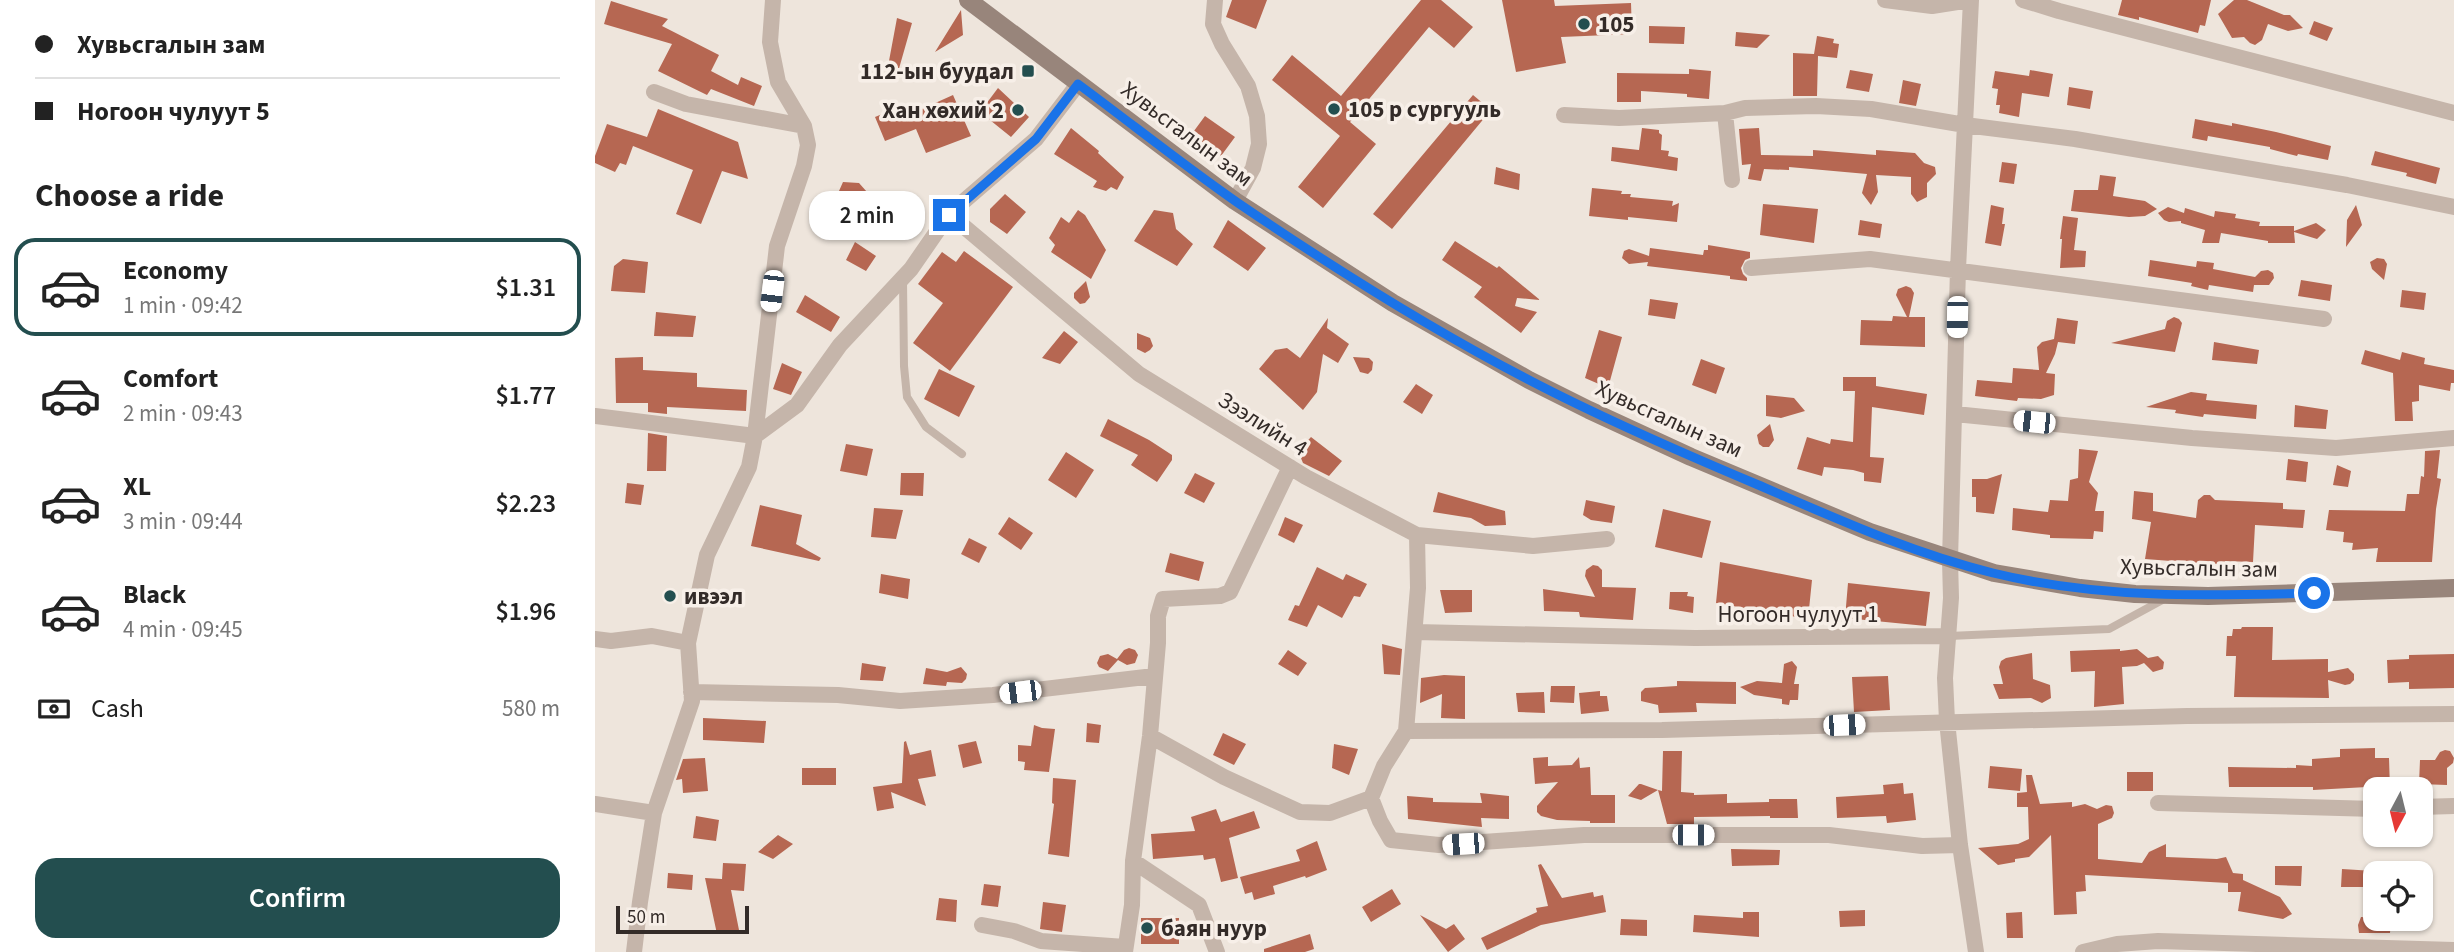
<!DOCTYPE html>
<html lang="en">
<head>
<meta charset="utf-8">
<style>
	:root { --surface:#fff; --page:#f2f2f2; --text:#222; --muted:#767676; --line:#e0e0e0; --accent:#234e4f }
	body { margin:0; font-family:"Source Sans 3",sans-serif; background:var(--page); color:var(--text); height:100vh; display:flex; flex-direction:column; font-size:26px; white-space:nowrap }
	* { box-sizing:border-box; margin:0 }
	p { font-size:23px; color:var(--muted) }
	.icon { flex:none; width:38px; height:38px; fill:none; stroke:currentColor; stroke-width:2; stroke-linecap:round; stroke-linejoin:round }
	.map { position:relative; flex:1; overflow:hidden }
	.drawer { display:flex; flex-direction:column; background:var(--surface); width:595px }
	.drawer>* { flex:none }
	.guide { display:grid; align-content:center; height:154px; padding:0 35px; background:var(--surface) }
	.needle { width:46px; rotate:187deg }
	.buttons { position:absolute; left:1768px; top:777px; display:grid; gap:14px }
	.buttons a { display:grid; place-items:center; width:70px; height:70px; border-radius:14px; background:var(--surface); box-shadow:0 2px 5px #0004; font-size:35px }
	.scale { position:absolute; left:21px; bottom:18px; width:133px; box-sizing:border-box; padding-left:7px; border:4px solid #332b28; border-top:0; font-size:19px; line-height:24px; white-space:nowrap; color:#332b28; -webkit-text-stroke:5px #f7efe8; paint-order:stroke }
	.end { position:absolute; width:32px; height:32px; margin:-16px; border:9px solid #1a73e8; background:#fff; box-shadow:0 0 0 4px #fff }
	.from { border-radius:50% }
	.bubble { position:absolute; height:49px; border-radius:21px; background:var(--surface); box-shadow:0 2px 5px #0004; font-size:23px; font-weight:600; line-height:49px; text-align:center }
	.car { position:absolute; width:21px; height:42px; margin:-21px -10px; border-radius:9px; box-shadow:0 0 5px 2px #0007; background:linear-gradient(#fff 24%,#345 0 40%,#fff 0 76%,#345 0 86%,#fff 0) }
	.guide b { display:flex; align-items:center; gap:24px; height:66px; font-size:26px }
	.guide b+b { border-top:2px solid var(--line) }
	.guide i { width:18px; height:18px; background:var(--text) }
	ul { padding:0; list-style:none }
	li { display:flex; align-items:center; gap:21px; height:98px; margin:0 14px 10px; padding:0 21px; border:4px solid transparent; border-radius:21px }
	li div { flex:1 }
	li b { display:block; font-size:26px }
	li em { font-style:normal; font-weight:600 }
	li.current { border-color:var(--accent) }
	li>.icon { width:63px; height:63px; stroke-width:1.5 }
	h2 { padding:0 35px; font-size:32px; line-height:84px }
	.pay { display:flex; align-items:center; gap:18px; height:77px; padding:0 35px; font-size:26px }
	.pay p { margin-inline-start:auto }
	.primary-button { display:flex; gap:14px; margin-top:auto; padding:14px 35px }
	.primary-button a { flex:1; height:80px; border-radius:21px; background:var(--accent); color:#fff; font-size:28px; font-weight:600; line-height:80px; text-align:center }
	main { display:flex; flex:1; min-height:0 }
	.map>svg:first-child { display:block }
</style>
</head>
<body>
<main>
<section class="drawer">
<div class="guide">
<b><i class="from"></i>Хувьсгалын зам</b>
<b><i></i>Ногоон чулуут 5</b>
</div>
<h2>Choose a ride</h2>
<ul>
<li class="current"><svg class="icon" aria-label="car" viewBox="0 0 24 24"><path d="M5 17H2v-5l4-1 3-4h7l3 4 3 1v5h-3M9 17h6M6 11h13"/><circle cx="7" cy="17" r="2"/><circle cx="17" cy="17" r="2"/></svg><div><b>Economy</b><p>1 min · 09:42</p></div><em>$1.31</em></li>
<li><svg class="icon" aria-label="car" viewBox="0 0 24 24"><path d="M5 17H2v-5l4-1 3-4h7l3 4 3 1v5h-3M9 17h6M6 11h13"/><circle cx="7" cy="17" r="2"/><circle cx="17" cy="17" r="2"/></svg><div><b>Comfort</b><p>2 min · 09:43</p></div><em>$1.77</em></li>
<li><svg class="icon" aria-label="car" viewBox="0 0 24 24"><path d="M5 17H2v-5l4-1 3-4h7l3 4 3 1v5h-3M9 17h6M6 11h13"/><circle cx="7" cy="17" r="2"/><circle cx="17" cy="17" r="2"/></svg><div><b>XL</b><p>3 min · 09:44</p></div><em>$2.23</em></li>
<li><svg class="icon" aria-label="car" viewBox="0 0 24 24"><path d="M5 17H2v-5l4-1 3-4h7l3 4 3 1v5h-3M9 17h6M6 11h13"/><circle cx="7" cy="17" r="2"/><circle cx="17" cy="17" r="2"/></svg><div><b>Black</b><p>4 min · 09:45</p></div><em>$1.96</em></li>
</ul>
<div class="pay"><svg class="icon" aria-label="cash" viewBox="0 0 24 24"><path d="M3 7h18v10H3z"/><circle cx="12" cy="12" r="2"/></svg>Cash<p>580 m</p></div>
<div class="primary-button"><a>Confirm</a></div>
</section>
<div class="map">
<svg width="1859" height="952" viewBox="0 0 1859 952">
	<rect width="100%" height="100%" fill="#eee5dc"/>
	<path fill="#b66752" d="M637,0H672L661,29L631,17Z
		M826,0H846L878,27L859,48L834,27L755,122L781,144L728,208L703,187L745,136L677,80L697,55L746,96Z
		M907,0H959L960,6L1036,3L1037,34L966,37L971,63L921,72Z
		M1527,0H1616L1610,26L1605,25L1603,33L1544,17V20L1523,15Z
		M1639,0H1652L1689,15H1695L1708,28L1693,31L1673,24L1667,40L1660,45L1655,43L1649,37L1637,38L1623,14Z
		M16,1L73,19L67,26L124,55L116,71L143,85L146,77L167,86L159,106L116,89L112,95L63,71L77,44L9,24Z
		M366,10L368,35L340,52Z
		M302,18L317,23L301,79L291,77Z
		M1719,21L1738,28L1732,41L1714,34Z
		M1054,26L1090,27L1089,44L1054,43Z
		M1141,32L1175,35L1162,48L1140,46Z
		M1222,36L1239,39L1238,43L1244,44L1242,58L1223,56L1222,96H1198V53L1219,54Z
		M1094,69L1116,71L1114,99L1092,97V94L1046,91V102H1022V73L1094,74Z
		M1255,70L1278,74L1274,92L1251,88Z
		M1435,70L1458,74L1454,97L1427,93L1424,117L1404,113L1405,105H1401L1403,89L1397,88L1400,71L1434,76Z
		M1308,80L1326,84L1321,106L1304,103Z
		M1474,87L1498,91L1495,109L1472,105Z
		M403,88L434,117L416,137L385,112Z
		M358,95L376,136L331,153L321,129L290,141L280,117L309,105L318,113Z
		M878,95L896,110L797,229L778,214Z
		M63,109L143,142L153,179L127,171L106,224L81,214L98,170L38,146L31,165L25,163L20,172L0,163V156L12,124L52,137Z
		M610,116L640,137L626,156L596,135Z
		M1600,119L1637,126V123L1681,132L1736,146L1733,160L1703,154L1702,156L1675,149V147L1613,136L1612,141L1597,138Z
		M476,128L504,151L503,153L529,177L522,190L516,187L511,191L498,187L502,181L459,154Z
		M1047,128L1064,130V133L1067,135L1066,150L1074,151L1073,156L1083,158L1082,171L1016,161L1017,147L1044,150Z
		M1164,128L1166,155L1218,156V150L1281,155V150L1320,153L1329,163L1340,167L1341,174L1332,183V197L1322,202L1316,194V177L1281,175L1283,192L1276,205L1267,193L1272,174L1194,167V170L1169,169L1166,181L1153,179L1156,164L1147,165L1144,129Z
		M1780,151L1845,168L1841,184L1811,176L1812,173L1776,165Z
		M1407,162L1422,164L1419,184L1404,182Z
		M901,167L925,174L924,190L899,184Z
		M1505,175L1521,177L1518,196L1550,201L1562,209L1550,216L1534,217L1476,211L1479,190H1503Z
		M248,182L264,183L272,192L260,217L236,209Z
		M997,188L1027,191L1026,194H1036L1035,197L1078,201L1077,206L1084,203L1082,222L1033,217V220L994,216Z
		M410,194L431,212L412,234L395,222V209Z
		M1168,204L1223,209L1219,243L1165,235Z
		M1396,205L1409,208L1407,224H1410L1406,246L1390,243Z
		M1761,205L1767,225L1751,247L1752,220Z
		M1573,207L1589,213L1590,208L1619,217L1620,211L1641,214L1640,218L1665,222L1664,226H1699V231L1721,223L1731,230L1722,239L1699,232L1700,243H1673V241L1626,233L1624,243H1607L1610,230L1586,223V221L1574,222L1569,220L1563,213Z
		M483,210L490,215L511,250L496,279L456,252L460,245L454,238L466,217L474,223Z
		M559,210L578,213L581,229L598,244L582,266L539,241Z
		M1468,216L1483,218L1479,250L1491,251L1490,267L1465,268L1467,239H1465Z
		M633,220L671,248L653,271L618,247Z
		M1265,220L1287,224L1285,238L1263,235Z
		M860,241L902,268L904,266L945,300L922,298L920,306L942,312L926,333L879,297L887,287L847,260Z
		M260,242L281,256L271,271L251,260Z
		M1113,245L1155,252V258L1150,260L1146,268L1148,274L1152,278V281L1135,279V276L1052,266L1053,262L1034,264L1027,258L1029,251L1034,249L1054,256L1055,248L1108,255L1109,250H1113Z
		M369,251L418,287L355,371L318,343L348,303L323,284L347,252L361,262Z
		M1782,258L1789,259L1792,264L1789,280L1777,269L1775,262Z
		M28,259L53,262L50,293L16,291L19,266Z
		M1555,260L1601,267L1602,261L1619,263L1618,269L1660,277L1666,271L1673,270L1678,273L1679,278L1674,285H1659L1658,292L1614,285L1613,290L1596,286L1597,283L1553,276Z
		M1706,280L1737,285L1735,301L1703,296Z
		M491,281L495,297L490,303L485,304L479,298V293Z
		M1311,286L1316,288L1319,293L1314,317H1330V347L1265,345L1266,320L1297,321L1298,316L1312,317L1301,295L1303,289Z
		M1807,290L1831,293L1829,310L1805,307Z
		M210,295L245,317L236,332L201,312Z
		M1055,299L1083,303L1080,319L1053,315Z
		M61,312L101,316L98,337L59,336Z
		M1579,317L1584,319L1587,323L1580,352L1516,343L1570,329L1572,321Z
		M733,318L732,328L754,344L743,363L728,354L722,392L708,410L664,369L680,350L692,348L705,358Z
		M1462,318L1483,321L1480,344L1463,342L1460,354L1451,373L1460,374L1459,395L1446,399L1423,398L1422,401L1380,396L1382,380L1417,383L1418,368L1444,370L1442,347L1447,342L1459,339Z
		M1004,330L1027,337L1013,388L990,378Z
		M469,331L483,342L465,364L447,358Z
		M542,333L555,338L558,346L555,350L550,353L542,349Z
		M1619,342L1664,350L1662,364L1617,360Z
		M1770,350L1805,360L1807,352L1830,358L1829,364L1859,370V383H1856L1855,391L1824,385V401L1817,402L1818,421H1800L1798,373L1766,364Z
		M48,357V370L102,373V387L152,390L151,411L72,407V414L53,412V403H21L20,358Z
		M758,357L774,358L778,362L777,370L773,374L765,372Z
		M1106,359L1130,368L1121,394L1097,385Z
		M187,363L207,372L196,395L178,389Z
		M344,369L380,386L364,417L329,399Z
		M1248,377H1281V386L1332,394L1329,415L1277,407L1275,457L1289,458L1286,483L1269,481V473L1258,470L1229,467L1227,476L1202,469L1212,437L1235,444L1236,439L1258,442L1260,391H1248Z
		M821,384L838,395L827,414L808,402Z
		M1596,392L1612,394L1611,400L1662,405L1661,419L1609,414L1608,417L1580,413L1581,410L1551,407Z
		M1171,395L1199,398L1210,411L1186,418L1171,416Z
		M1700,405L1733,410L1731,429L1699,427Z
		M513,419L554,440L577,455V460L562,482L536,465L543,455L505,436Z
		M1175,424L1179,440L1174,447H1168L1164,444L1162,435Z
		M53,433L72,436L71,471H52Z
		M716,437L747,461L734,476L708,463L703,451Z
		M251,444L278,449L272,476L245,471Z
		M1484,449L1503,451L1494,482L1503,493L1500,511H1509L1508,532L1499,531L1498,539L1455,538V535L1417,530L1418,508L1453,512L1455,500L1473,501L1475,480L1483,478Z
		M1845,450L1842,478L1846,479L1841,509L1837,562H1781L1783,548L1757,550L1758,543L1748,542L1749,532L1731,530L1734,510L1810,511L1812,494H1824L1826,476L1829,477L1830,451Z
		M471,452L499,470L481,498L453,480Z
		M1693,459L1713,462L1711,482L1691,480Z
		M1742,465L1756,471L1753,487L1738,485Z
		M306,473H329L328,496L305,495Z
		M600,473L620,483L609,503L589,493Z
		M1407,474L1399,514L1381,512V497H1377V479H1392Z
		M32,483L49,485L46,505L30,503Z
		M1539,491L1558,493V515V511L1601,518L1603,500L1609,495H1615L1620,500L1688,503V509L1710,510L1708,528L1660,525L1658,562L1630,561L1631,564H1615L1550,559L1556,522L1537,519Z
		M843,492L910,511L911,525L890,526L876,518L838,512Z
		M991,500L1020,506L1017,523L996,520L988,515Z
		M165,505L207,515L201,544L226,558L224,561L156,546Z
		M279,508L308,510L301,539L276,537Z
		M1068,509L1116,521L1107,558L1060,547Z
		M414,517L438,533L426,550L403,534Z
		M690,517L708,525L699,543L683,535Z
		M374,538L392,547L384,563L366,554Z
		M575,553L609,562L604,581L570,572Z
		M1125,562L1217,580L1213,619L1121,603Z
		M998,565L1003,566L1007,570V587L1041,588L1038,620L985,617L984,612L949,611L948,589L1000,597L990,576L991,570Z
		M722,567L748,580L751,574L772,584L765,597L759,596L747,618L723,605L712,627L693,620L700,605L704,606Z
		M286,574L315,579L313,599L284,593Z
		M1253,583L1335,592L1331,626L1250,618Z
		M845,590H877V612L850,613Z
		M1075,592H1093L1092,596L1099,597L1098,613L1074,609Z
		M1647,627H1678L1677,660L1733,659V672L1753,668L1759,674V680L1755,684L1750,685L1733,680L1734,698L1639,697L1641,656H1631L1632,636H1637L1638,629H1646Z
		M787,644L807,649L805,675L789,674Z
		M534,648L540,650L543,655L540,663L532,665L523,660L513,671L504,667L502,663L505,656L513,654L522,659L529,650Z
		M1525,649V651L1542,649L1553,658L1563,656L1569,662L1568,669L1558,672L1549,663L1542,666L1527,667L1529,704L1499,707L1500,671L1476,672L1475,651Z
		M693,650L712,663L703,676L683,664Z
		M1437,653L1438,679L1455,685L1456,698L1447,703L1436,698L1404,699L1398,684H1408L1404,667L1406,661L1411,658Z
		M1859,654V688L1814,689V682L1793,683L1792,660L1814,659V655Z
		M1197,661L1202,667L1199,684H1204L1203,700H1195L1194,705L1187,704V699L1159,695L1145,687L1162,681L1187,683L1189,664Z
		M267,663L291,667L288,681L265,680Z
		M366,667L372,674L371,679L367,683L352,682L351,686L328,684L331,668L352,672Z
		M849,675L870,676V719L846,718L847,694L825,703L826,678Z
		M1293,676L1295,710L1259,712L1257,677Z
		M1082,681L1141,682V704L1101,703L1102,712L1064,713L1063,705L1046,701V692L1050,688L1082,686Z
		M956,686H980L979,703L955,702Z
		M1005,691V696H1012L1014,711L986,714L984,693Z
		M949,692L950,713L923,712L921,693Z
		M108,718L171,721L169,743L108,740Z
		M492,723L506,725L504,743L491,742Z
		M439,725L447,728L460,729L454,772L429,770L430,762L423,761V745L436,746Z
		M628,733L651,744L639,765L618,755Z
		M311,741L315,755L336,750L341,776L323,779L331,806L296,792L299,808L282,811L278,787L307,783L309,742Z
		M381,741L387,763L368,768L363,745Z
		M739,744L763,749L754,775L737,768Z
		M1780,748V758H1794L1795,789H1773L1772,787L1718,790V787H1634L1633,767L1701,768V765L1717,766V759L1745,757V749Z
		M1850,750L1855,751L1859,758L1858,763L1852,768V785L1824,784L1825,760H1840L1845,752Z
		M1068,751H1087L1086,792L1099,793V795L1132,794V803L1174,802V799H1202L1203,818H1175V816L1099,817V824H1072L1063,790L1067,791Z
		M953,757V766L977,765L984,757L985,768L995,767L996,795H1020V823H995V821L962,820L946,816L942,812V806L963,782L940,784L938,758Z
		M110,758L113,791L88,793L87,779L81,780L88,759Z
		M1395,766L1427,769L1425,791L1393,788Z
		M207,768H241V785H207Z
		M1532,772H1558V791H1532Z
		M1431,775H1437L1445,804L1477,802V807L1490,804L1502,809L1511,805L1517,806L1519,813L1517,818L1503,824V859L1547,863L1554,852L1571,844V857L1622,859L1631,857L1638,873L1648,874V880L1685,897L1697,914L1688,919L1643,911L1646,892H1633V883L1490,875L1491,891L1481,892L1482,914L1459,915L1456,835L1434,857L1420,859V862L1403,865L1383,848L1423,844L1434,839L1433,807H1422V793L1432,792Z
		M458,778L481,780L474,857L453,854L459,804L457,803Z
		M1308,783L1309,794L1318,793L1321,820L1292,823L1291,816L1242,818L1241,797L1289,794L1288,785Z
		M1044,784H1046L1063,790L1046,800L1033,796Z
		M885,793L914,796V819L886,818L887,827L813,819L812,796L838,798V802L887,803Z
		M621,809L626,822L659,811L665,828L634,838L643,878L626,882L620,858L609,860L608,855L558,859L556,834L600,831L596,817Z
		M101,816L124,820L121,841L98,838Z
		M183,835L198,844L178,859L163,852Z
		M722,841L732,870L711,878L710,876L678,886L680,894L659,900L657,892L650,894L645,877L705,861L701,850Z
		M1136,849L1185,850L1184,865L1137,866Z
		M128,863L151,864L149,891L136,890L144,930L122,934L110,878L127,879Z
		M946,864L967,898L998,892L999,897L1008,895L1011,912L946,925L892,950L886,938L942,912L941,908L953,906L943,865Z
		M1680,866H1707L1706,886L1680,885Z
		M1747,869L1779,871L1778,887H1746Z
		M73,873L98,875L97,890L72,888Z
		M389,884L406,886L403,907L386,905Z
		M797,889L806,904L776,922L767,907Z
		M344,898L362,900L361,922L341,920Z
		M448,902L471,905L467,932L445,929Z
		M1270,910V926L1245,927L1244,911Z
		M1148,912H1164V937L1098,932L1099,915L1148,918Z
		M1427,912L1428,938H1412L1411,913Z
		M825,915L851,929L859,924L870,939L853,952Z
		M1766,917L1796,919L1795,933H1764L1763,925Z
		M546,918H584V944H546Z
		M1026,919L1052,920V936L1025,935Z
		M715,934L719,949L710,952H669V949Z"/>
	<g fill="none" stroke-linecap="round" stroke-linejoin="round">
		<path stroke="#c5b5aa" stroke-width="8" d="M308,281L309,366L312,397L331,427L367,454
			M1354,636L1514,629L1571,598"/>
		<path stroke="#c5b5aa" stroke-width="16" d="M620,0L618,24L627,44L653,86L662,116L664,144L658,168L640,201
			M1290,0L1337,6L1375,0
			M1376,0L1363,269L1355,560L1356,598L1350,678L1352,721L1365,845L1381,952
			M1428,0L1464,11L1859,113
			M59,92L91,104L209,126
			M1130,113L1137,180
			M969,115L1024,118L1130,113L1150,108L1221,106L1276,109L1370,125L1480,139L1752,185L1859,207
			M354,214L544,374L711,477L822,535L938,546L1012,539
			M1156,268L1275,259L1729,319
			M1360,414L1597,438L1741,448L1859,438
			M0,416L160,436L202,405L245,345L316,269L354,214L441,139L483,84
			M820,632L1100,638L1354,636
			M0,639L16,641L57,636L93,643
			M96,692L243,695L305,701L398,695L559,676
			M811,731L1067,730L1592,716L1859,714
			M555,736L629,777L705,812L735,813L776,798L789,766L811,731L823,588L822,535
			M776,798L785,821L796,840L844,845L989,835H1234L1327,846L1365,845
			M1563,803L1780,809
			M0,804L59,813
			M1825,807L1859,806
			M538,861L604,905L622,952
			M387,925L419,931L446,941L530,947
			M39,952L45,902L59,813L97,701L93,643L112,555L154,467L160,436L182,246L209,166L213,145L209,126L183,82L175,42L178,0
			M530,952L537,905L538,861L555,736L563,643V616L568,599L625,596L635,592L695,467
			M1488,952L1522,944L1563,941L1859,950"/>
		<path stroke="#98857b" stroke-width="18" d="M373,0L640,201L798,303L934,380L994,410L1096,457L1275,532L1399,573L1485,588L1540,594L1613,596L1859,588"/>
	</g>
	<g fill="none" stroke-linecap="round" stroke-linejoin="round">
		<path stroke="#1a73e8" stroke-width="9" d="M354,215L441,139L483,84C536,123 588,165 643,203C737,267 835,329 936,381C1009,419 1085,452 1161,484C1238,517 1316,553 1398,573C1504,599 1612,596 1719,593"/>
	</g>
	<g fill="#234e4f" stroke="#f7efe8" stroke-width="2.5">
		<circle cx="989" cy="24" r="7"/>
		<rect x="426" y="64" width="14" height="14" rx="3.5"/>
		<circle cx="739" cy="109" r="7"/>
		<circle cx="423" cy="110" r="7"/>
		<circle cx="75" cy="596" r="7"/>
		<circle cx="552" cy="928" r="7"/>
	</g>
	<g text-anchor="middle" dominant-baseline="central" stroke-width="7" stroke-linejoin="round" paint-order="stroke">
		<g font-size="23" font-weight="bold" fill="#332b28" stroke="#f7efe8" text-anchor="start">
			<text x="1003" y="24">105</text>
			<text x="419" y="71" text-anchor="end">112-ын буудал</text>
			<text x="753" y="109">105 р сургууль</text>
			<text x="409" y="110" text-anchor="end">Хан хөхий 2</text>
			<text x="89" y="596">ивээл</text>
			<text x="566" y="928">баян нуур</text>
		</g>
		<g font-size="23" fill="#332b28" stroke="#f7efe8">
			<text transform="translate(592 134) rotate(37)">Хувьсгалын зам</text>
			<text transform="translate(1074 419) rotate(24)">Хувьсгалын зам</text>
			<text transform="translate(668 424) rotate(32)">Зээлийн 4</text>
			<text transform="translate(1604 568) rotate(1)">Хувьсгалын зам</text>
			<text x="1203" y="614">Ногоон чулуут 1</text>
		</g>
	</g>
</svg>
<div class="buttons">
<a><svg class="needle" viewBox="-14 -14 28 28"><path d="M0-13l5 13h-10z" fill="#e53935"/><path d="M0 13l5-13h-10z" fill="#767676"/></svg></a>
<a><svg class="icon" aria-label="locate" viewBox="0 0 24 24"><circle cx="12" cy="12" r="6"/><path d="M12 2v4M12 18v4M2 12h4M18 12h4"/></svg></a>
</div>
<div class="scale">50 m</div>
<i class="end from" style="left:1719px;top:593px"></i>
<i class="end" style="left:354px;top:215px"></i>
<div class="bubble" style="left:214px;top:191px;width:116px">2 min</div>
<i class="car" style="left:177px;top:291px;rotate:187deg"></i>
<i class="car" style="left:1362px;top:317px;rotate:181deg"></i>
<i class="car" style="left:1439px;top:422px;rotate:276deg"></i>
<i class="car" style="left:425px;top:692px;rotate:263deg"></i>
<i class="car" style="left:1249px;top:725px;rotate:88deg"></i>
<i class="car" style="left:1098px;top:835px;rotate:90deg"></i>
<i class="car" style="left:868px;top:844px;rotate:266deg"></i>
</div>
</main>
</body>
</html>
